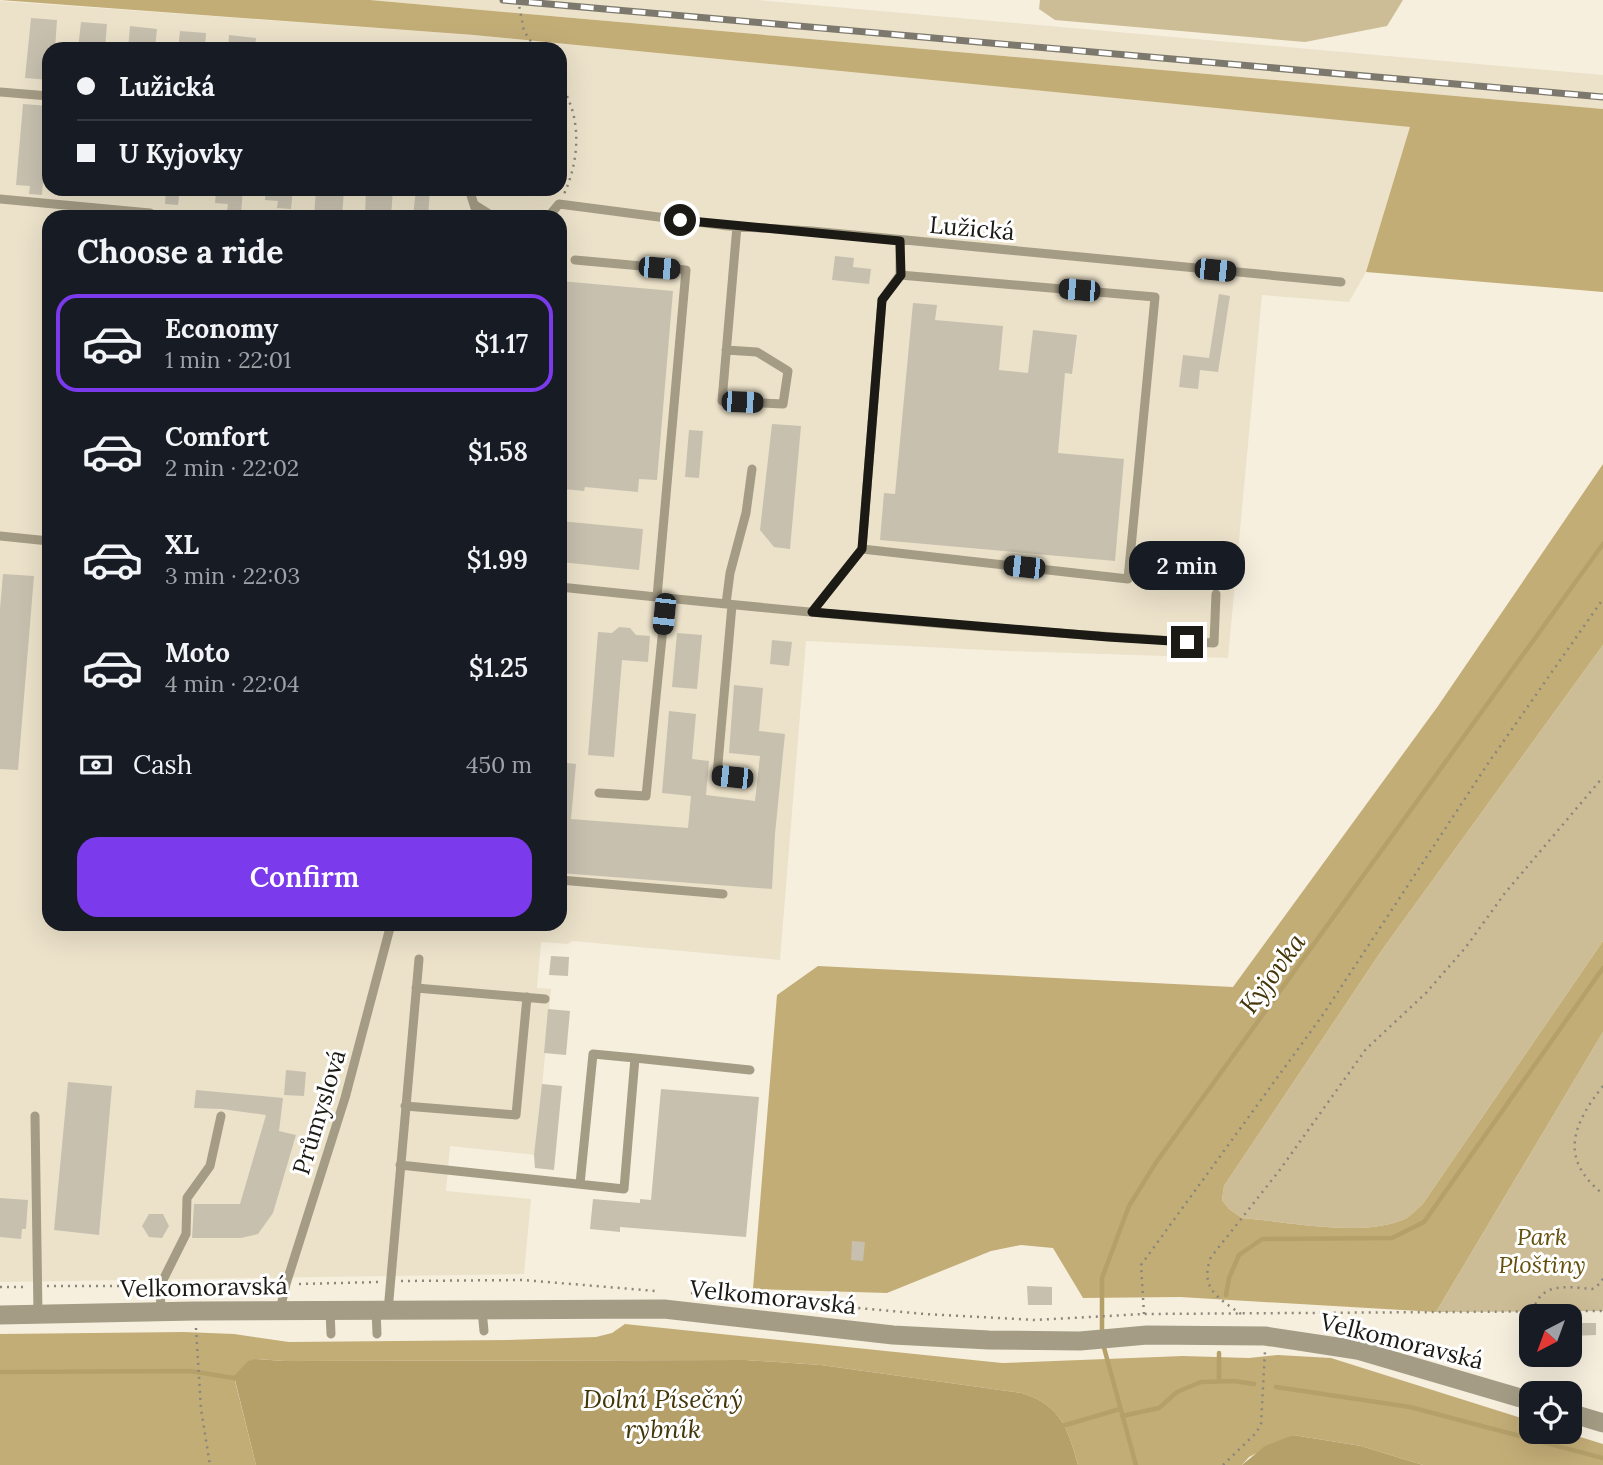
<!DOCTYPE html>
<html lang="en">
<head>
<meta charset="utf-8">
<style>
	:root { --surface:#171b24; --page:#20242c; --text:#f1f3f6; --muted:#9ea1a6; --line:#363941; --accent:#7c3aed }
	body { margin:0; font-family:Lora,serif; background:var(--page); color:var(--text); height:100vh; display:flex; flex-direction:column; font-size:26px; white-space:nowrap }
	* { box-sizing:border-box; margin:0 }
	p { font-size:23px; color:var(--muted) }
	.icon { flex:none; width:38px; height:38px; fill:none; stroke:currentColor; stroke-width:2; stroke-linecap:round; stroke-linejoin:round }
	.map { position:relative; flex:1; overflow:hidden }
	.sheet { position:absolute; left:42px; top:210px; width:525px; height:721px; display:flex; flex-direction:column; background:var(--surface); border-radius:21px; box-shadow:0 7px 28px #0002 }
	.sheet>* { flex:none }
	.guide { position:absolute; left:42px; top:42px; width:525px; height:154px; border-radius:21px; box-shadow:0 7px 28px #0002; display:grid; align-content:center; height:154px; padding:0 35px; background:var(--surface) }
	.needle { width:46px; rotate:221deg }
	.buttons { position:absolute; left:1519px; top:1304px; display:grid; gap:14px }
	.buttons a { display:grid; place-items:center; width:63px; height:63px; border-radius:14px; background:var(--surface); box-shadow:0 7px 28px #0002; font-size:35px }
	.end { position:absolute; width:32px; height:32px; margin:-16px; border:9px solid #1c1a14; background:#fff; box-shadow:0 0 0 4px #fff }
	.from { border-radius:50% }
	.bubble { position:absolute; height:49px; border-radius:21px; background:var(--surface); box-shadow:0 7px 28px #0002; font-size:23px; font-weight:600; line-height:49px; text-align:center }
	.car { position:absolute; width:21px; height:42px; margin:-21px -10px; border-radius:9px; box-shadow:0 0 5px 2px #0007; background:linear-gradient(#222 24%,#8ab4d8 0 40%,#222 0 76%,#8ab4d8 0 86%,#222 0) }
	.guide b { display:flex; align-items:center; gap:24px; height:66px; font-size:26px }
	.guide b+b { border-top:2px solid var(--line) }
	.guide i { width:18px; height:18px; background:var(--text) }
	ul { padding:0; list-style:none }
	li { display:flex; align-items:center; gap:21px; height:98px; margin:0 14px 10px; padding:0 21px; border:4px solid transparent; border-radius:21px }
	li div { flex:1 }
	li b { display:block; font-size:26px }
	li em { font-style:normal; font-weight:600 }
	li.on { border-color:var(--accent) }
	li>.icon { width:63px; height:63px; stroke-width:1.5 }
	h2 { padding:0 35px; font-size:32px; line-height:84px }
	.pay { display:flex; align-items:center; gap:18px; height:77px; padding:0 35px; font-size:26px }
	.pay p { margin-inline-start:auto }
	.primary-button { display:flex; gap:14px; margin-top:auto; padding:14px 35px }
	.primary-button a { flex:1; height:80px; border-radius:21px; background:var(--accent); color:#fff; font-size:28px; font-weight:600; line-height:80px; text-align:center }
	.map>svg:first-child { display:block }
</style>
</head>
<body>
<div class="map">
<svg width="1603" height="1465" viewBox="0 0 1603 1465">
	<rect width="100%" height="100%" fill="#f6efde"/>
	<path fill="#ece2ca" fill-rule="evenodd" d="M370,0H757L1603,75V109Z
		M0,1L474,35L1411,127L1366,272L1349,302L1262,295L1228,658L1006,651L806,641L780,960L572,941L568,944L541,942L537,988L551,989L536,1155L450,1146L446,1191L531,1199L524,1274L0,1282ZM49,49H560V189H49ZM49,217H560V924H49Z"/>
	<path fill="#cdbd96" d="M1040,0H1403L1387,26L1305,42L1055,20L1039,9Z
		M1603,645V941L1422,1205C1417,1210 1411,1216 1405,1219C1362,1238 1289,1222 1242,1218L1229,1209L1222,1200L1224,1186L1382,950Z
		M1603,1032V1311L1436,1312Z"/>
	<path fill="#c3ad77" d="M0,0H370L1603,109V292L1366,272L1410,127L474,35Z
		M1603,464V645L1382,950L1224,1186L1222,1200L1229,1209L1242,1218C1289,1222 1362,1238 1405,1219C1411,1216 1417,1209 1422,1205L1603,941V1032L1436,1312L1180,1297L1083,1298L1053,1248L1021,1245L991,1251L887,1293L753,1289L777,995L818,966L1233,987L1438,706Z
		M625,1324L1002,1363L1183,1356L1249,1358L1278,1355L1331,1358L1531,1421V1432H1564L1603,1444V1465H1423L1361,1446L1293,1435L1249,1457L1242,1465H1078C1068,1429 1061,1405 1022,1393L821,1365L745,1360L284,1361L257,1359L234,1377L256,1465H0V1334L184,1332L234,1334L289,1342L507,1340L596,1337L612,1333Z"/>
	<path fill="#b5a06a" d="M256,1359L284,1361L745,1360L821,1365L1022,1393C1061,1405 1068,1429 1078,1465H256L234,1376L248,1361Z
		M1293,1435L1361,1446L1423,1465H1242L1265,1446Z"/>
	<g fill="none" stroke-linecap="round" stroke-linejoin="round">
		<path stroke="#b5a06a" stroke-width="4.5" d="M1226,1295L1229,1278L1239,1255L1262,1239L1392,1238L1424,1222L1603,968
			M1102,1332V1278L1129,1206L1157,1161L1603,544
			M1103,1344L1136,1465
			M0,1372L190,1371L240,1379
			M1219,1381V1353
			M1276,1387L1410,1407L1603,1458
			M1122,1416L1159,1408L1177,1392L1201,1382L1234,1381L1254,1384
			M1062,1426L1120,1409"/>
	</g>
	<path fill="#c7c0af" d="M31,18L57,20L55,49H49V80L25,78Z
		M81,22L107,24L105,49H78Z
		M130,26L157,29L155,49H128Z
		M180,31L206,33L205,49H178Z
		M229,35L256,38L255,49H228Z
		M23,104L49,106L42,195L29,194L30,186L16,185Z
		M166,189H180L178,205L165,204Z
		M216,189H243L241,213L227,211L228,204L215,203Z
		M266,189H293L291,209L277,208L278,201L265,200Z
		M316,189H344L342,217H314Z
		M366,189H393L391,217L365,216Z
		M416,189H430L428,217H413Z
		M835,256L854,258L853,267L871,269L869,284L832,280Z
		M560,281L673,291L657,480L639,479L638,492L585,487L584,491L563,489L564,485H560Z
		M1219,294L1230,296L1218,372L1200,370L1198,389L1179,387L1183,355L1209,358Z
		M913,303L937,305L935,320L1003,326L999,370L1028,373L1033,330L1077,335L1072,374L1065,373L1058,453L1124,459L1115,561L880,540L884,493L895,494Z
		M772,424L801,426L790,549L774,547L760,530Z
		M689,430L703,431L699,478L685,477Z
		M560,521L643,529L639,570L560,562Z
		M3,574L34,576L18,770L0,769V609Z
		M619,627L630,628L636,635L650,636L648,662L622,660L614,757L588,755L598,632L612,633Z
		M677,633L702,635L697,689L672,687Z
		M772,640L792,642L789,666L770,664Z
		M734,685L763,688L759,731L785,734L775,834L772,889L560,873V762L576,764L571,819L688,828L691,796L662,793L669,711L696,714L692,759L709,761L706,795L755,801L760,756L729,753Z
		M551,956L569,957L568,976L549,975Z
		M548,1009L570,1011L566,1055L544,1053Z
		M286,1070L306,1072L304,1096L284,1095Z
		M68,1082L112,1086L99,1235L54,1230Z
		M542,1084L562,1086L554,1170L535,1168L534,1155Z
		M661,1089L759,1097L746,1237L620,1227V1232L590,1229L593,1199L640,1203V1199L651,1200Z
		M196,1090L283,1098L279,1131L296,1135L273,1213L258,1234L241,1238H192L194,1204H240L266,1115L222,1109L194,1108Z
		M0,1198L28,1200L26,1229H22L21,1239L0,1237Z
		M149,1214H163L169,1226L162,1238L149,1237L142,1226Z
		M852,1241L865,1242L863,1261L851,1260Z
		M1027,1286L1052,1287V1305H1028Z
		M1570,1323H1596V1335L1570,1336Z"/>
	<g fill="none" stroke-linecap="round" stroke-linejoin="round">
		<path stroke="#8b867b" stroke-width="2.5" stroke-dasharray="2 5" stroke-linecap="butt" d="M518,0L524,31L536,49
			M560,84C582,116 580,159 564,194
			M1603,1086C1572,1125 1559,1159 1603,1194
			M401,1281L523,1280L656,1291
			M299,1284L380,1282
			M47,1286H149
			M173,1286L275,1284
			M0,1287H27
			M691,1293L925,1314L1035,1320L1144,1314L1603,1311
			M1533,1311C1541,1281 1568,1287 1592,1289L1601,1283L1603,1278
			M1144,1314L1141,1265L1322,1016L1489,762L1603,599
			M1241,1314C1218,1298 1199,1288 1211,1257L1279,1171L1366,1049L1426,993L1466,947L1505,893L1603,777
			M196,1328L201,1409L210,1465
			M1223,1465L1256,1433L1261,1424L1265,1351"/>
		<path stroke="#a59c85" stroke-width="9" d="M0,92L49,96
			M469,189L478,217
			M0,199L150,213V217
			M475,205L494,217
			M548,217L559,204L728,226L812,231L1341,282
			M900,241V275
			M575,260L686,270L657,597
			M726,350L757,352L788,371L783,404L722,401L737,226
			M0,536L49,541
			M560,587C777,610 995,631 1214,643L1216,594
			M726,604L730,573L746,513L752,469
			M732,605L717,775L746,778
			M812,612L862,549L882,300L900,275L1155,297L1128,579L862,549
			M599,793L646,796L666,598
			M560,880L723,894
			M416,988L545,999
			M405,1106L516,1115L527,997
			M35,1116L38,1314
			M400,1165L624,1189L635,1058L750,1070
			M580,1184L593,1054L635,1058
			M280,1310L286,1284L345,1098L391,924
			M376,1310L377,1334
			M482,1310L484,1331
			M161,1311L160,1286L186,1234L187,1198L210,1166L221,1116
			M330,1311L331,1334
			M388,1311L419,959"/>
		<path stroke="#a59c85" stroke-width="19" d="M0,1315L195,1311L664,1309L893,1335L989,1340L1080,1341L1147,1335L1265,1336L1357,1350L1531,1401
			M1570,1413L1603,1423"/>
		<defs>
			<path id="rail" d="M503,0L1603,97"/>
		</defs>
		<use href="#rail" stroke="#7c786d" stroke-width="7"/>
		<use href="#rail" stroke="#fff" stroke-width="4.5" stroke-dasharray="13" stroke-linecap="butt"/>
	</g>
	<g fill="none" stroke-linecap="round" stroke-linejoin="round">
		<path stroke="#1c1a14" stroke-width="9" d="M680,220L900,241L901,275L882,300L862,549L812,612L1108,637L1187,642"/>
	</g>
	<g text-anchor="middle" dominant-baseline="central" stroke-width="6" stroke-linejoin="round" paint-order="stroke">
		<g font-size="24" fill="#1c1a14" stroke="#fff">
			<text transform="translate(972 228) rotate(5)">Lužická</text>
			<text transform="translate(319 1112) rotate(-73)">Průmyslová</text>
			<text transform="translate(204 1287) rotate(-1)">Velkomoravská</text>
			<text transform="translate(773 1297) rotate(6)">Velkomoravská</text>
			<text transform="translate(1402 1341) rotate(14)">Velkomoravská</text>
		</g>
		<g font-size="24" font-style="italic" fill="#66500e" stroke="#fff">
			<text x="1542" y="1236">Park<tspan x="1542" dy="28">Ploštiny</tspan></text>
		</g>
		<g font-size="26" font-style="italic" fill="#453608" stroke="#fff">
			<text transform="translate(1272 973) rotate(-54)">Kyjovka</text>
			<text x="663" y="1398">Dolní Písečný<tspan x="663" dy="30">rybník</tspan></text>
		</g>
	</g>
</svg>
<div class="buttons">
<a><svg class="needle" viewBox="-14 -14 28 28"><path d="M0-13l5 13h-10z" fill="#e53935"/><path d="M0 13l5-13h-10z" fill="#9ea1a6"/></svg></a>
<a><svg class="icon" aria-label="locate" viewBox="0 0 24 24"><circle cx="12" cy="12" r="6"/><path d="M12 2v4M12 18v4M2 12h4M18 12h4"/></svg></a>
</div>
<i class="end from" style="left:680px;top:220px"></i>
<i class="end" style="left:1187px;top:642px"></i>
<div class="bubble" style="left:1129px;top:541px;width:116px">2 min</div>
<i class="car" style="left:659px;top:268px;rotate:95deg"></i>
<i class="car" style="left:1215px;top:270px;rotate:96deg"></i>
<i class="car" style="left:1079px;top:290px;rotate:275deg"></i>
<i class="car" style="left:742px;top:402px;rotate:92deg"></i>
<i class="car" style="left:1024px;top:567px;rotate:276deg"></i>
<i class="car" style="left:664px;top:614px;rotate:186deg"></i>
<i class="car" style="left:732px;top:777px;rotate:276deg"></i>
<div class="guide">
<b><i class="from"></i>Lužická</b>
<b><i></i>U Kyjovky</b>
</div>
<section class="sheet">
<h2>Choose a ride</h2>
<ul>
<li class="on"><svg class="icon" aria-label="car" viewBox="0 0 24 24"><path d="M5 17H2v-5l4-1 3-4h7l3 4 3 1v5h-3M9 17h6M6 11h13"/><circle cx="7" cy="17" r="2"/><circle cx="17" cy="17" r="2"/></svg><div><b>Economy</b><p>1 min · 22:01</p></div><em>$1.17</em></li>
<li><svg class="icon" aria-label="car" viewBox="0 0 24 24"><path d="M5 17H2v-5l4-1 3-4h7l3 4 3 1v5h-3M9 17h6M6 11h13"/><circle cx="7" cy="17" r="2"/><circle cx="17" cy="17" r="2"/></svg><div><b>Comfort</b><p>2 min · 22:02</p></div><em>$1.58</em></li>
<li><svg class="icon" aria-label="car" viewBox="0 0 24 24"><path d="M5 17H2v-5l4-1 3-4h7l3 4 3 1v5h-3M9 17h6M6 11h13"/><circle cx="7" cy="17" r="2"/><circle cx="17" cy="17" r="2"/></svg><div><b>XL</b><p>3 min · 22:03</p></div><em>$1.99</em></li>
<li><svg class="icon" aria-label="car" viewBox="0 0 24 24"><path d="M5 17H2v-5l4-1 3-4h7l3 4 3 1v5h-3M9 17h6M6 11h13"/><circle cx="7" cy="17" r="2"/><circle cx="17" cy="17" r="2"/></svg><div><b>Moto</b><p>4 min · 22:04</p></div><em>$1.25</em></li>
</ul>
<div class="pay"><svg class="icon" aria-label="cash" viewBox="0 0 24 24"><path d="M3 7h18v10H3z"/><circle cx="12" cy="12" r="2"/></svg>Cash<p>450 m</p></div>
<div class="primary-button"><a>Confirm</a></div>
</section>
</div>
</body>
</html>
